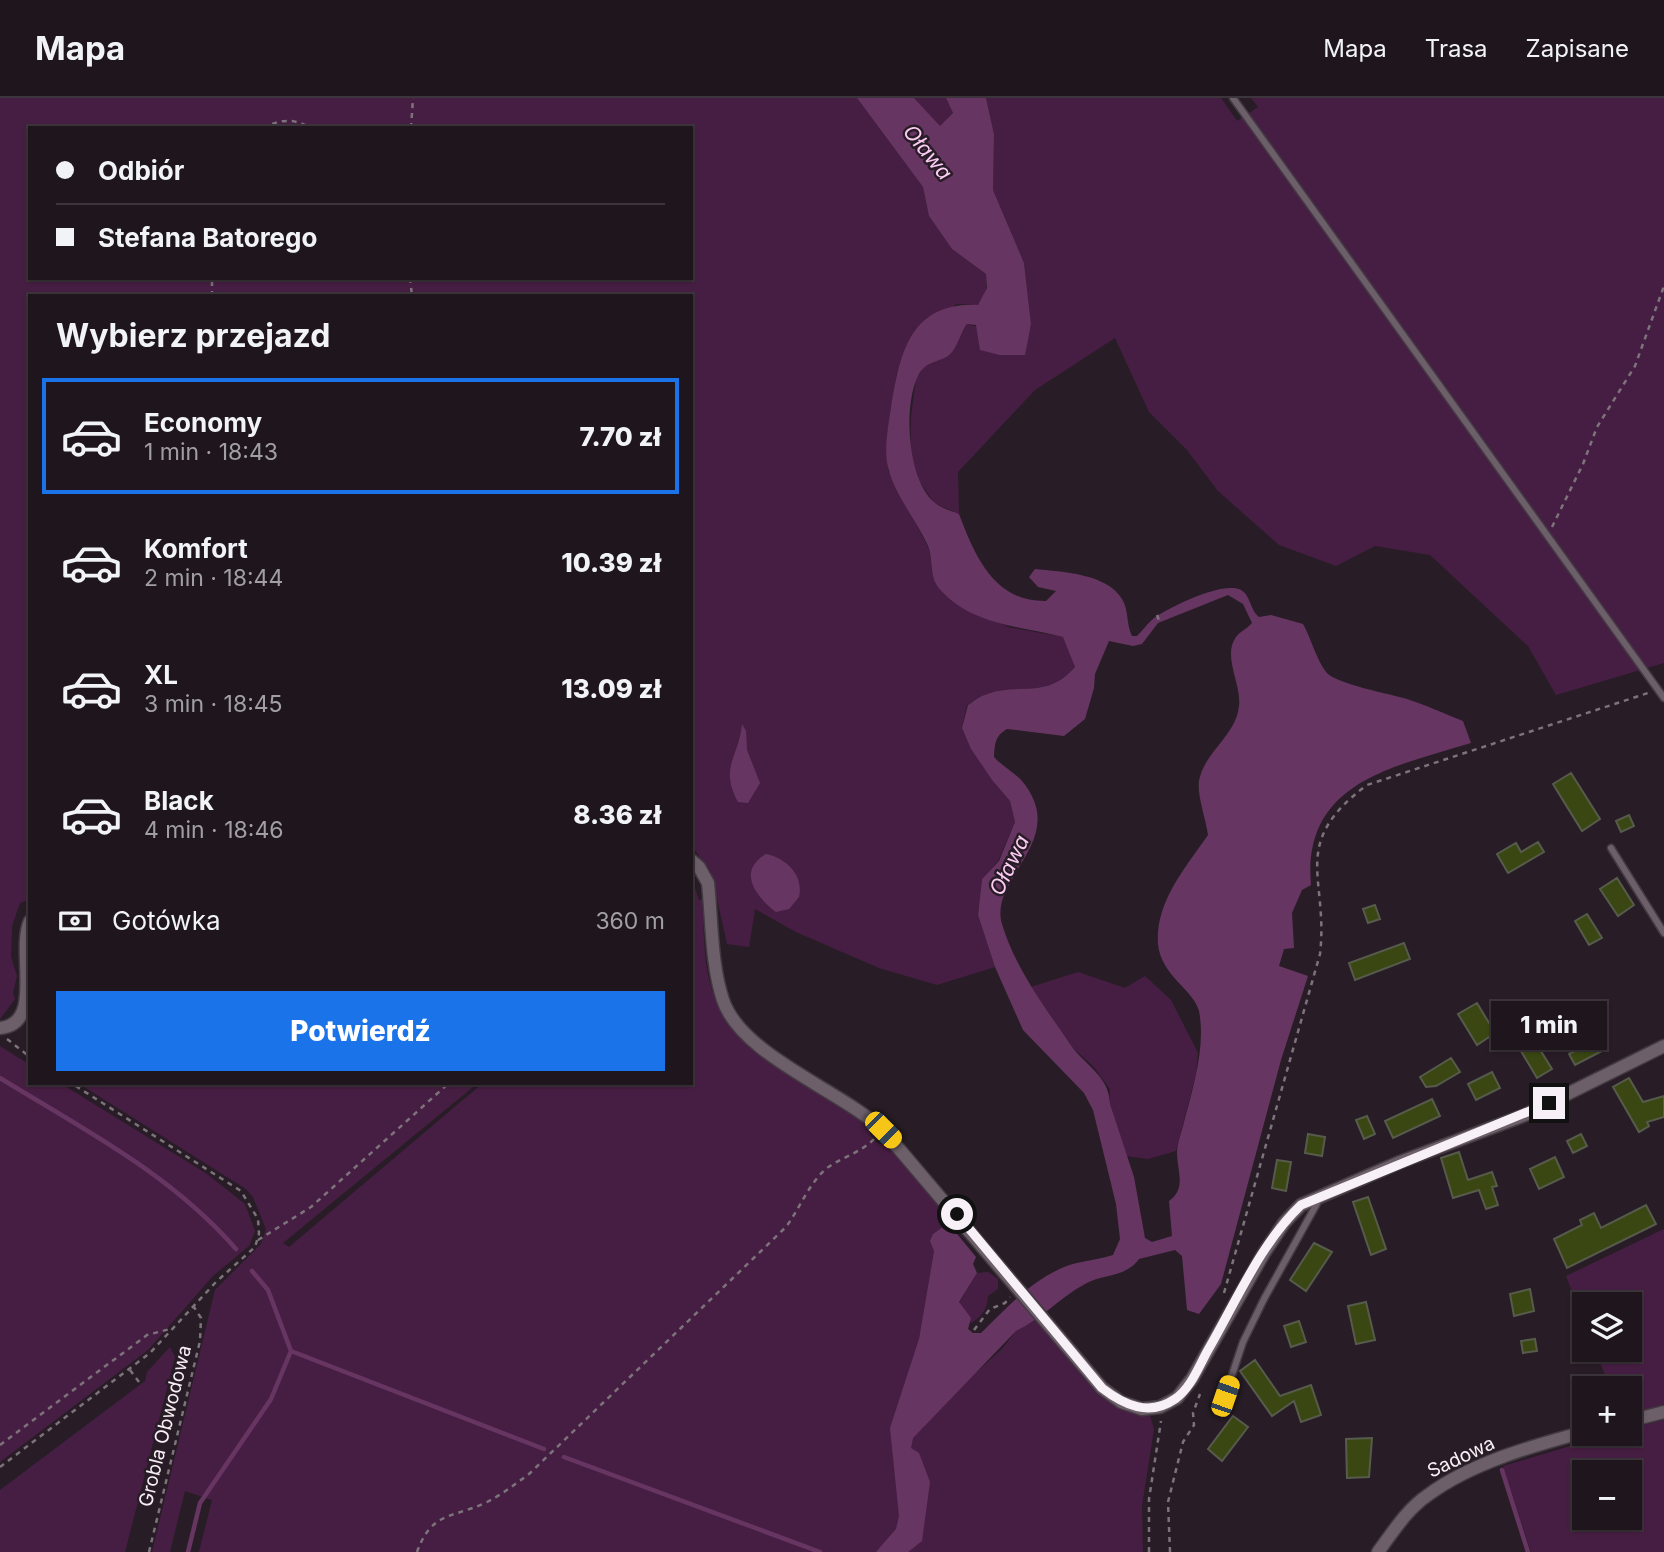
<!DOCTYPE html>
<html lang="pl">
<head>
<meta charset="utf-8">
<style>
	:root { --surface:#1e161c; --page:#261f25; --text:#f1f3f6; --muted:#a19fa3; --line:#3c353b; --accent:#1a73e8 }
	body { margin:0; font-family:Inter,sans-serif; background:var(--page); color:var(--text); height:100vh; display:flex; flex-direction:column; font-size:26px; white-space:nowrap }
	* { box-sizing:border-box; margin:0 }
	p { font-size:23px; color:var(--muted) }
	.icon { flex:none; width:38px; height:38px; fill:none; stroke:currentColor; stroke-width:2; stroke-linecap:round; stroke-linejoin:round }
	.map { position:relative; flex:1; overflow:hidden }
	.panel { position:absolute; left:28px; top:196px; width:665px; height:791px; display:flex; flex-direction:column; background:var(--surface); border-radius:0px; box-shadow:0 2px 5px #0004,0 0 0 2px var(--line) }
	.panel>* { flex:none }
	.hud { position:absolute; left:28px; top:28px; width:665px; height:154px; border-radius:0px; box-shadow:0 2px 5px #0004,0 0 0 2px var(--line); display:grid; align-content:center; height:154px; padding:0 28px; background:var(--surface) }
	.tools { position:absolute; left:1572px; top:1194px; display:grid; gap:14px }
	.tools a { display:grid; place-items:center; width:70px; height:70px; border-radius:0px; background:var(--surface); box-shadow:0 2px 5px #0004,0 0 0 2px var(--line); font-size:35px }
	.end { position:absolute; width:32px; height:32px; margin:-16px; border:9px solid #f8f0f7; background:#111; box-shadow:0 0 0 4px #111 }
	.from { border-radius:50% }
	.bubble { position:absolute; height:49px; border-radius:0px; background:var(--surface); box-shadow:0 2px 5px #0004,0 0 0 2px var(--line); font-size:23px; font-weight:800; line-height:49px; text-align:center }
	.car { position:absolute; width:21px; height:42px; margin:-21px -10px; border-radius:9px; box-shadow:0 0 5px 2px #0007; background:linear-gradient(#f5c518 24%,#345 0 40%,#f5c518 0 76%,#345 0 86%,#f5c518 0) }
	.hud b { display:flex; align-items:center; gap:24px; height:66px; font-size:26px }
	.hud b+b { border-top:2px solid var(--line) }
	.hud i { width:18px; height:18px; background:var(--text) }
	ul { padding:0; list-style:none }
	li { display:flex; align-items:center; gap:21px; height:116px; margin:0 14px 10px; padding:0 14px; border:4px solid transparent; border-radius:0px }
	li div { flex:1 }
	li b { display:block; font-size:26px }
	li em { font-style:normal; font-weight:800 }
	li.on { border-color:var(--accent) }
	li>.icon { width:63px; height:63px; stroke-width:1.5 }
	h2 { padding:0 28px; font-size:32px; line-height:84px }
	.pay { display:flex; align-items:center; gap:18px; height:77px; padding:0 28px; font-size:26px }
	.pay p { margin-inline-start:auto }
	.action { display:flex; gap:14px; margin-top:auto; padding:14px 28px }
	.action a { flex:1; height:80px; border-radius:0px; background:var(--accent); color:#fff; font-size:28px; font-weight:800; line-height:80px; text-align:center }
	header { display:flex; align-items:center; gap:42px; box-sizing:border-box; height:98px; padding:0 35px; background:var(--surface); border-bottom:2px solid var(--line) }
	header strong { font-size:33px }
	nav { display:flex; gap:38px; margin-inline-start:auto; font-size:24px }
	.map>svg:first-child { display:block }
</style>
</head>
<body>
<header>
<strong>Mapa</strong>
<nav><a>Mapa</a><a>Trasa</a><a>Zapisane</a></nav>
</header>
<div class="map">
<svg width="1664" height="1454" viewBox="0 0 1664 1454">
	<rect width="100%" height="100%" fill="#281d26"/>
	<path fill="#471e43" fill-rule="evenodd" d="M0,0H857L923,89L929,118L952,151L986,176C987,189 987,197 978,207L956,206L897,275L887,337L888,372L929,451L936,487L1008,529L1064,539L1075,569C1046,602 1019,584 987,596C980,598 974,603 967,607L962,630L971,651L992,682L1010,703L1015,724L998,763L982,781L978,817L995,869L937,887L879,870L796,834L755,811L749,849L727,846L711,774L691,747V198H30V801L20,805L12,828L11,859L17,878L13,895L15,901L0,921ZM30,30H691V180H30Z
		M914,0H946L953,15L940,29Z
		M986,0H1221L1237,23L1258,9L1251,0H1664V565L1556,597L1528,548L1430,457L1375,448L1336,468L1279,447L1218,393L1187,352L1149,314L1115,240L1035,292L958,374L959,416L934,405L920,384L910,357L911,319L916,281L924,269L950,257L967,226L1027,241L1031,226L1024,165L993,92L994,36Z
		M691,778L699,802L702,801C704,827 703,856 709,881C727,956 809,986 867,1025C871,1042 874,1045 891,1049L953,1121L933,1136L934,1153L919,1241L958,1291L1002,1251L1016,1233L1038,1221C1068,1258 1098,1314 1150,1318L1154,1331L1142,1408L1143,1454H199L212,1402L185,1393L170,1454H152L215,1192L261,1146L266,1131L253,1099L246,1091L78,985H478L283,1145L289,1149L483,985H691Z
		M1078,874L1125,890L1145,878L1171,902L1198,955L1196,976L1176,1053L1148,1061L1126,1058L1110,1006V991L1093,968L1072,949L1031,889Z
		M0,948L30,967V985H60L207,1076L245,1106L255,1133L249,1148L213,1178L148,1252L0,1364Z
		M1664,1131V1306L1629,1317V1290H1610L1595,1251H1629V1206H1584V1223L1566,1178Z
		M988,1174L998,1181V1191L988,1198C987,1211 983,1218 971,1225L959,1205L977,1175Z
		M170,1249L175,1259L125,1454H0V1392L145,1283L147,1274Z
		M1664,1322V1454H1531L1503,1368L1614,1335H1629V1331ZM1584,1374H1629V1419H1584Z"/>
	<path fill="#673562" fill-rule="evenodd" d="M857,0H914L940,28L953,15L946,0H986L994,36L993,92L1024,165L1031,226L1025,257H1000L980,252L976,227L967,226C961,234 956,253 948,258C936,265 925,264 918,278C903,308 907,382 935,405C941,410 952,413 959,416C975,458 994,504 1046,503L1056,493L1038,489L1029,479L1035,471C1062,474 1106,475 1122,501C1129,512 1126,526 1132,538H1137C1144,531 1149,523 1157,518C1173,508 1223,483 1241,492C1251,498 1250,512 1259,519L1271,517L1303,526C1311,540 1316,561 1326,574C1335,586 1391,596 1407,601C1426,607 1445,616 1463,623L1471,645C1393,669 1302,684 1311,787L1302,792L1292,815L1294,850L1284,851L1279,868L1308,878L1281,962L1221,1186L1199,1216L1187,1212L1182,1158L1175,1152L1139,1161C1125,1180 1105,1175 1085,1186C1060,1199 1042,1221 1016,1233L913,1340L911,1350L919,1355L930,1384L922,1443L908,1454H876L896,1431L899,1418L890,1330L919,1241L934,1153L930,1143L933,1136L948,1125L976,1159L973,1166L977,1175L959,1204L971,1220L968,1231L973,1235H981C1006,1210 1031,1183 1064,1169C1079,1163 1097,1162 1113,1157L1120,1141L1116,1106L1093,1012L1084,995L1023,932L995,869L978,817L982,781L999,763L1015,724L1010,703L992,682L971,651L962,630L968,607C974,603 980,598 987,596C1020,584 1046,602 1075,569L1063,539C1020,528 969,527 938,489C930,479 933,460 928,448C917,423 897,400 889,373C883,354 888,329 891,310C900,255 910,204 978,207L987,190L986,176L952,151L929,118L923,89ZM1228,497L1243,506L1252,525C1247,531 1239,534 1236,539C1222,558 1242,587 1239,608C1236,638 1204,654 1199,683C1197,698 1206,721 1208,737C1186,769 1155,804 1158,846C1161,878 1194,892 1199,913C1206,948 1193,990 1184,1024C1182,1033 1177,1045 1177,1055C1177,1073 1187,1090 1169,1103L1172,1138L1152,1144L1145,1140L1134,1079L1110,1006C1109,977 1085,968 1070,946C1045,909 1015,870 1002,826C988,779 1071,742 1022,683C1014,674 1002,668 994,659C995,645 995,638 1007,631L1064,638L1085,621L1094,590L1095,576L1109,543L1133,548L1142,546L1158,525Z
		M742,626L746,633L747,652L760,685L748,705L738,704C719,668 739,660 742,626Z
		M766,756C786,760 804,777 799,799L789,811L776,814C755,798 737,773 766,756Z"/>
	<g fill="none" stroke-linecap="round" stroke-linejoin="round">
		<path stroke="#673562" stroke-width="4.5" d="M0,980C83,1031 171,1076 236,1151
			M252,1173L268,1192L291,1253L544,1351
			M564,1359L820,1454
			M1502,1372L1528,1454
			M188,1454L200,1405L271,1301L291,1253"/>
	</g>
	<path fill="#3a4712" stroke="#565b4c" stroke-width="2" d="M1571,675L1600,721L1582,733L1553,686Z
		M1629,717L1634,728L1621,734L1616,723Z
		M1538,744L1544,754L1508,775L1497,756L1516,745L1521,754Z
		M1617,780L1634,807L1618,818L1600,791Z
		M1375,807L1380,821L1368,825L1363,811Z
		M1587,816L1602,840L1589,847L1575,823Z
		M1404,845L1410,861L1355,882L1349,865Z
		M1477,905L1495,935L1477,947L1458,916Z
		M1529,934L1552,971L1537,980L1515,943Z
		M1599,940L1604,952L1575,967L1569,956Z
		M1451,960L1460,974L1436,988L1426,989L1420,979Z
		M1492,974L1500,990L1476,1002L1468,986Z
		M1629,980L1643,1004L1664,998V1019L1647,1024L1649,1028L1639,1034L1613,989Z
		M1432,1001L1440,1018L1393,1040L1385,1023Z
		M1367,1018L1375,1036L1364,1041L1356,1022Z
		M1308,1036L1325,1039L1322,1058L1305,1055Z
		M1581,1036L1587,1048L1573,1055L1567,1043Z
		M1459,1054L1468,1082L1492,1074L1497,1088L1492,1089L1498,1107L1486,1111L1479,1092L1453,1100L1441,1060Z
		M1555,1059L1564,1079L1539,1091L1530,1071Z
		M1277,1062L1291,1064L1286,1093L1272,1090Z
		M1368,1099L1386,1151L1371,1157L1353,1104Z
		M1646,1107L1656,1126L1567,1170L1554,1141L1582,1127L1580,1122L1594,1115L1601,1130Z
		M1314,1145L1332,1154L1306,1193L1290,1182Z
		M1530,1191L1534,1213L1514,1218L1510,1196Z
		M1366,1204L1375,1242L1356,1246L1348,1208Z
		M1299,1223L1306,1244L1291,1249L1284,1228Z
		M1535,1241L1537,1253L1523,1255L1521,1243Z
		M1255,1262L1280,1298L1311,1287L1321,1317L1301,1324L1294,1303L1272,1318L1240,1273Z
		M1233,1318L1248,1329L1222,1363L1208,1351Z
		M1372,1340L1369,1379L1347,1380L1346,1341Z"/>
	<g fill="none" stroke-linecap="round" stroke-linejoin="round">
		<defs>
			<path id="service" d="M1233,0L1664,600
				M1611,750L1664,835
				M1225,1298L1243,1244L1264,1201L1320,1100"/>
			<path id="minor" d="M691,762L699,769L708,785C712,823 711,866 723,902C741,957 840,992 883,1032L1102,1290L1121,1304L1142,1311L1160,1309L1177,1300L1192,1281L1264,1155L1284,1125L1301,1107L1400,1064L1525,1017L1664,948
				M0,930C45,926 16,853 30,823
				M1629,1323L1664,1314
				M1378,1454C1393,1434 1407,1411 1428,1397C1471,1365 1532,1348 1584,1334"/>
		</defs>
		<use href="#service" stroke="#433a42" stroke-width="9"/>
		<use href="#minor" stroke="#433a42" stroke-width="15"/>
		<path stroke="#7d737b" stroke-width="2.5" stroke-dasharray="5 5" stroke-linecap="butt" d="M263,30C281,21 293,20 311,30
			M411,30L413,0
			M410,180L412,198
			M212,198V180
			M1552,429L1583,366L1597,329L1635,268L1664,188
			M1157,517L1160,525
			M7,941L30,959
			M258,1142L311,1109L449,985
			M1224,1195L1320,856C1329,779 1288,746 1367,687L1648,595
			M974,1232L990,1211L1005,1205L1010,1199
			M130,1272L139,1284
			M0,1347L147,1237L174,1230
			M0,1369L150,1255L216,1184L255,1149L259,1136L258,1121L241,1093L71,985
			M149,1454L200,1243L201,1220L194,1209
			M417,1454C431,1415 450,1420 483,1406C500,1398 514,1387 529,1376L786,1129C800,1110 809,1085 827,1070C842,1059 860,1055 874,1041
			M1149,1454V1401L1161,1323
			M1170,1454L1168,1404L1183,1344L1194,1327L1193,1315L1200,1296"/>
		<use href="#service" stroke="#6c5f6a" stroke-width="6"/>
		<use href="#minor" stroke="#6c5f6a" stroke-width="12"/>
	</g>
	<g fill="none" stroke-linecap="round" stroke-linejoin="round">
		<path stroke="#f8f0f7" stroke-width="9" d="M957,1116L1102,1290C1124,1307 1149,1319 1175,1301C1191,1290 1199,1268 1208,1252C1236,1204 1260,1146 1301,1107L1549,1005"/>
	</g>
	<g text-anchor="middle" dominant-baseline="central" stroke-width="5" stroke-linejoin="round" paint-order="stroke">
		<g font-size="19" fill="#f8f0f7" stroke="#281d26">
			<text transform="translate(165 1328) rotate(-76)">Grobla Obwodowa</text>
			<text transform="translate(1461 1359) rotate(-25)">Sadowa</text>
		</g>
		<g font-size="21" font-style="italic" fill="#fcccf5" stroke="#281d26">
			<text transform="translate(928 54) rotate(51)">Oława</text>
			<text transform="translate(1009 767) rotate(-64)">Oława</text>
		</g>
	</g>
</svg>
<div class="tools">
<a><svg class="icon" aria-label="layers" viewBox="0 0 24 24"><path d="M12 4l9 5-9 5-9-5zM3 14l9 5 9-5"/></svg></a>
<a>+</a>
<a>−</a>
</div>
<i class="end from" style="left:957px;top:1116px"></i>
<i class="end" style="left:1549px;top:1005px"></i>
<div class="bubble" style="left:1491px;top:903px;width:116px">1 min</div>
<i class="car" style="left:883px;top:1032px;rotate:135deg"></i>
<i class="car" style="left:1225px;top:1298px;rotate:19deg"></i>
<div class="hud">
<b><i class="from"></i>Odbiór</b>
<b><i></i>Stefana Batorego</b>
</div>
<section class="panel">
<h2>Wybierz przejazd</h2>
<ul>
<li class="on"><svg class="icon" aria-label="car" viewBox="0 0 24 24"><path d="M5 17H2v-5l4-1 3-4h7l3 4 3 1v5h-3M9 17h6M6 11h13"/><circle cx="7" cy="17" r="2"/><circle cx="17" cy="17" r="2"/></svg><div><b>Economy</b><p>1 min · 18:43</p></div><em>7.70 zł</em></li>
<li><svg class="icon" aria-label="car" viewBox="0 0 24 24"><path d="M5 17H2v-5l4-1 3-4h7l3 4 3 1v5h-3M9 17h6M6 11h13"/><circle cx="7" cy="17" r="2"/><circle cx="17" cy="17" r="2"/></svg><div><b>Komfort</b><p>2 min · 18:44</p></div><em>10.39 zł</em></li>
<li><svg class="icon" aria-label="car" viewBox="0 0 24 24"><path d="M5 17H2v-5l4-1 3-4h7l3 4 3 1v5h-3M9 17h6M6 11h13"/><circle cx="7" cy="17" r="2"/><circle cx="17" cy="17" r="2"/></svg><div><b>XL</b><p>3 min · 18:45</p></div><em>13.09 zł</em></li>
<li><svg class="icon" aria-label="car" viewBox="0 0 24 24"><path d="M5 17H2v-5l4-1 3-4h7l3 4 3 1v5h-3M9 17h6M6 11h13"/><circle cx="7" cy="17" r="2"/><circle cx="17" cy="17" r="2"/></svg><div><b>Black</b><p>4 min · 18:46</p></div><em>8.36 zł</em></li>
</ul>
<div class="pay"><svg class="icon" aria-label="cash" viewBox="0 0 24 24"><path d="M3 7h18v10H3z"/><circle cx="12" cy="12" r="2"/></svg>Gotówka<p>360 m</p></div>
<div class="action"><a>Potwierdź</a></div>
</section>
</div>
</body>
</html>
